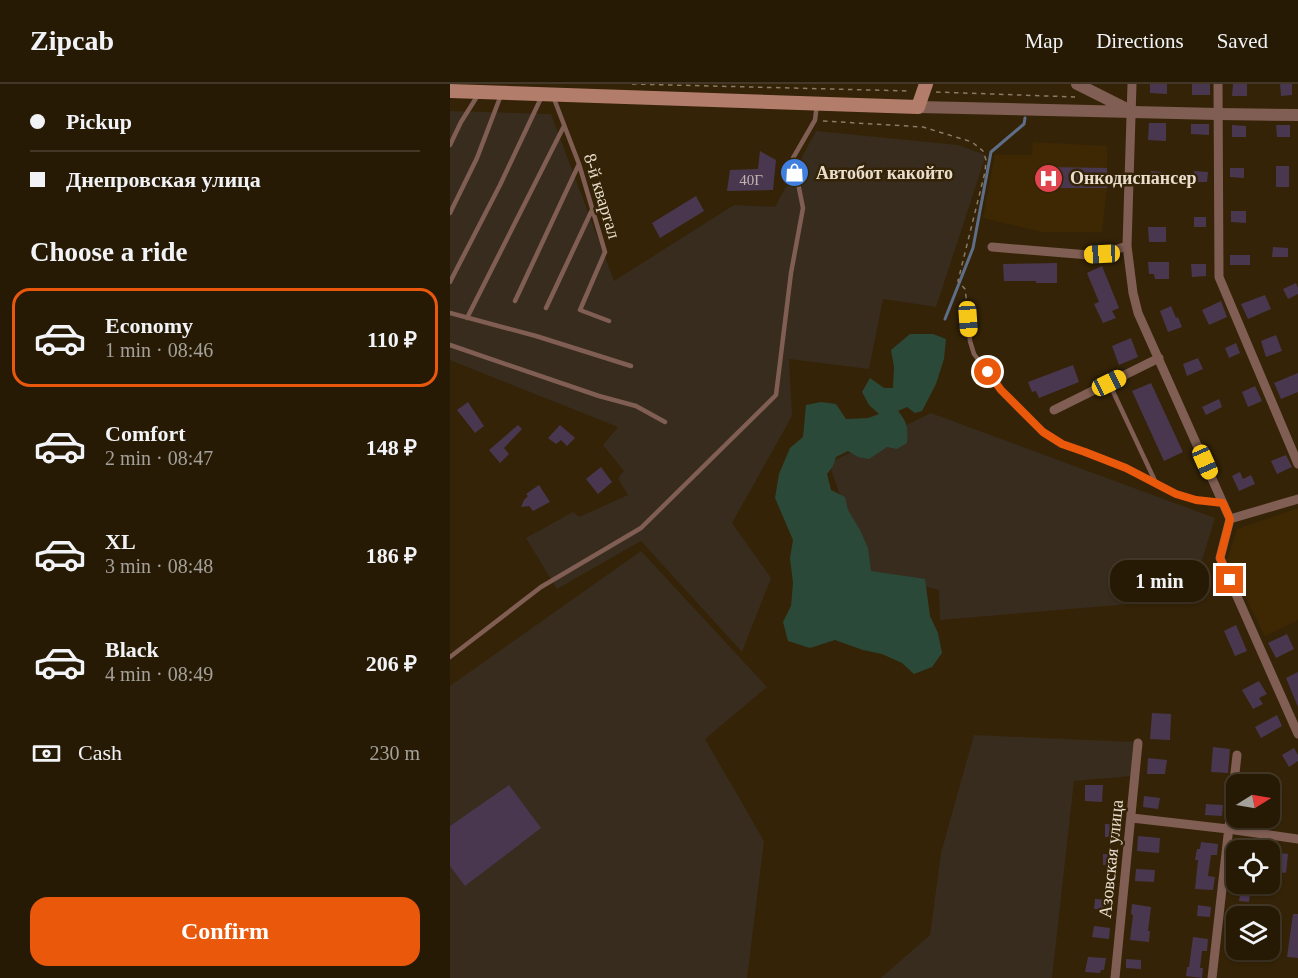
<!DOCTYPE html>
<html lang="en">
<head>
<meta charset="utf-8">
<style>
	:root { --surface:#271a05; --page:#2f230f; --text:#f1f3f6; --muted:#a4a19a; --line:#433827; --accent:#ea580c }
	body { margin:0; font-family:Georgia,serif; background:var(--page); color:var(--text); height:100vh; display:flex; flex-direction:column; font-size:22px; white-space:nowrap }
	* { box-sizing:border-box; margin:0 }
	p { font-size:20px; color:var(--muted) }
	.icon { flex:none; width:33px; height:33px; fill:none; stroke:currentColor; stroke-width:2; stroke-linecap:round; stroke-linejoin:round }
	.map { position:relative; flex:1; overflow:hidden }
	.panel { display:flex; flex-direction:column; background:var(--surface); width:450px }
	.panel>* { flex:none }
	.top-card { display:grid; align-content:center; height:132px; padding:0 30px; background:var(--surface) }
	.needle { width:39px; rotate:79deg }
	.tools { position:absolute; left:776px; top:690px; display:grid; gap:12px }
	.tools a { display:grid; place-items:center; width:54px; height:54px; border-radius:12px; background:var(--surface); box-shadow:0 2px 4px #0004,0 0 0 2px var(--line); font-size:30px }
	.end { position:absolute; width:27px; height:27px; margin:-14px; border:8px solid #ea580c; background:#fff; box-shadow:0 0 0 3px #fff }
	.from { border-radius:50% }
	.bubble { position:absolute; height:42px; border-radius:18px; background:var(--surface); box-shadow:0 2px 4px #0004,0 0 0 2px var(--line); font-size:20px; font-weight:700; line-height:42px; text-align:center }
	.car { position:absolute; width:18px; height:36px; margin:-18px -9px; border-radius:8px; box-shadow:0 0 4px 2px #0007; background:linear-gradient(#f5c518 24%,#345 0 40%,#f5c518 0 76%,#345 0 86%,#f5c518 0) }
	.top-card b { display:flex; align-items:center; gap:21px; height:57px; font-size:22px }
	.top-card b+b { border-top:2px solid var(--line) }
	.top-card i { width:15px; height:15px; background:var(--text) }
	ul { padding:0; list-style:none }
	li { display:flex; align-items:center; gap:18px; height:99px; margin:0 12px 9px; padding:0 18px; border:3px solid transparent; border-radius:18px }
	li div { flex:1 }
	li b { display:block; font-size:22px }
	li em { font-style:normal; font-weight:700 }
	li.current { border-color:var(--accent) }
	li>.icon { width:54px; height:54px; stroke-width:1.5 }
	h2 { padding:0 30px; font-size:27px; line-height:72px }
	.pay { display:flex; align-items:center; gap:15px; height:66px; padding:0 30px; font-size:22px }
	.pay p { margin-inline-start:auto }
	.action { display:flex; gap:12px; margin-top:auto; padding:12px 30px }
	.action a { flex:1; height:69px; border-radius:18px; background:var(--accent); color:#fff; font-size:24px; font-weight:700; line-height:69px; text-align:center }
	header { display:flex; align-items:center; gap:36px; box-sizing:border-box; height:84px; padding:0 30px; background:var(--surface); border-bottom:2px solid var(--line) }
	header strong { font-size:28px }
	nav { display:flex; gap:33px; margin-inline-start:auto; font-size:21px }
	main { display:flex; flex:1; min-height:0 }
	.map>svg:first-child { display:block }
</style>
</head>
<body>
<header>
<strong>Zipcab</strong>
<nav><a>Map</a><a>Directions</a><a>Saved</a></nav>
</header>
<main>
<section class="panel">
<div class="top-card">
<b><i class="from"></i>Pickup</b>
<b><i></i>Днепровская улица</b>
</div>
<h2>Choose a ride</h2>
<ul>
<li class="current"><svg class="icon" aria-label="car" viewBox="0 0 24 24"><path d="M5 17H2v-5l4-1 3-4h7l3 4 3 1v5h-3M9 17h6M6 11h13"/><circle cx="7" cy="17" r="2"/><circle cx="17" cy="17" r="2"/></svg><div><b>Economy</b><p>1 min · 08:46</p></div><em>110 ₽</em></li>
<li><svg class="icon" aria-label="car" viewBox="0 0 24 24"><path d="M5 17H2v-5l4-1 3-4h7l3 4 3 1v5h-3M9 17h6M6 11h13"/><circle cx="7" cy="17" r="2"/><circle cx="17" cy="17" r="2"/></svg><div><b>Comfort</b><p>2 min · 08:47</p></div><em>148 ₽</em></li>
<li><svg class="icon" aria-label="car" viewBox="0 0 24 24"><path d="M5 17H2v-5l4-1 3-4h7l3 4 3 1v5h-3M9 17h6M6 11h13"/><circle cx="7" cy="17" r="2"/><circle cx="17" cy="17" r="2"/></svg><div><b>XL</b><p>3 min · 08:48</p></div><em>186 ₽</em></li>
<li><svg class="icon" aria-label="car" viewBox="0 0 24 24"><path d="M5 17H2v-5l4-1 3-4h7l3 4 3 1v5h-3M9 17h6M6 11h13"/><circle cx="7" cy="17" r="2"/><circle cx="17" cy="17" r="2"/></svg><div><b>Black</b><p>4 min · 08:49</p></div><em>206 ₽</em></li>
</ul>
<div class="pay"><svg class="icon" aria-label="cash" viewBox="0 0 24 24"><path d="M3 7h18v10H3z"/><circle cx="12" cy="12" r="2"/></svg>Cash<p>230 m</p></div>
<div class="action"><a>Confirm</a></div>
</section>
<div class="map">
<svg width="848" height="894" viewBox="0 0 848 894">
	<rect width="100%" height="100%" fill="#342307"/>
	<path fill="#372c1d" d="M0,27L101,30L164,197L284,121L325,123L366,47L508,61L536,71L486,223L433,215L419,285L339,275L342,332L282,439L321,494L292,568L191,457L107,505L76,454L123,428L129,433L178,411L168,394L174,387L153,361L168,343L0,276Z
		M481,329L765,434L740,515L490,536L489,506L416,488L379,379Z
		M191,467L317,603L255,655L314,757L297,894H0V602Z
		M524,651L683,658L682,692L624,697L602,894H431L480,851L491,769Z"/>
	<path fill="#3e2804" d="M583,58L657,62V104L652,148H592L533,134L545,71H582Z
		M848,424V536L815,552L777,476L787,445Z"/>
	<path fill="#2b4938" d="M460,250H483L496,255L494,275L486,300L472,327L465,329L457,323L448,327C458,339 458,344 457,359L447,365L437,363L419,375L408,373L398,367L386,373L383,382L377,390L381,406L395,413L398,426L410,446L418,464L421,487L475,495L480,532L488,549L492,569L482,583L464,590L452,579L432,570L413,566L385,556L360,564L338,557L333,538L341,522L343,499L340,474L343,456L325,414L329,390L340,364L353,353L356,321L371,318L386,320L396,335L418,334L429,330L419,321L412,308L420,294L434,304H443L444,283L441,266Z"/>
	<g fill="none" stroke-linecap="round" stroke-linejoin="round">
		<path stroke="#5e6e89" stroke-width="3" d="M495,235L523,164L541,68L574,40L575,34"/>
	</g>
	<path fill="#493750" d="M700,0H717V10L700,9Z
		M742,0H760V11H742Z
		M783,0H797V12H782Z
		M830,0H842V11L831,12Z
		M699,39H716V57L698,56Z
		M741,40H759V51L741,50Z
		M782,41L796,42V53H782Z
		M826,41H840V53H827Z
		M310,67L326,76L323,106L277,107L280,86L308,85Z
		M826,82H839V103H826Z
		M598,83L657,84V104H598Z
		M780,84H794V94L780,93Z
		M701,87L713,88V99L700,98Z
		M744,87L758,88L757,98H743Z
		M246,112L254,127L210,154L202,139Z
		M781,127H796V139L781,138Z
		M744,133H756V143H744Z
		M698,143H716V158H699Z
		M823,163L838,164V173H822Z
		M780,171H800V181H780Z
		M698,178H719V195H705L704,190H699Z
		M607,179V199H586V197H554L553,180Z
		M741,180H756V192L742,193Z
		M652,182L669,224L662,227L666,234L653,239L644,220L649,218L637,189Z
		M846,199L848,204V210L838,215L833,205Z
		M815,211L821,225L798,235L791,220Z
		M771,217L777,233L759,241L752,226Z
		M721,222L726,234L728,233L732,243L718,248L710,227Z
		M826,251L832,267L816,273L811,257Z
		M681,254L688,273L669,281L662,262Z
		M786,259L790,269L779,274L775,264Z
		M748,274L753,285L737,292L733,280Z
		M623,281L629,298L589,314L586,307L582,308L578,298Z
		M848,289V308L831,315L824,299Z
		M701,299L733,368L714,377L682,307Z
		M805,302L812,317L798,323L792,308Z
		M769,315L772,323L756,331L752,323Z
		M18,318L34,342L25,349L7,326Z
		M68,341L72,345L54,364L59,370L50,379L39,366Z
		M110,341L125,354L117,362L111,356L106,360L98,354Z
		M836,371L842,383L827,390L821,377Z
		M151,383L162,398L148,410L136,395Z
		M790,388L793,395L801,391L805,400L789,407L782,392Z
		M89,401L100,418L83,427L79,422L71,423L74,416L78,412L76,410Z
		M786,541L797,567L785,572L774,547Z
		M837,550L844,565L826,574L818,559Z
		M848,588V623L836,594Z
		M809,597L817,610L809,614L813,620L803,625L792,606Z
		M702,629L721,630L720,656L700,655Z
		M827,631L832,642L811,654L805,643Z
		M763,663L780,665L778,689L761,688Z
		M844,664L848,671V677L839,683L832,671Z
		M698,674L717,676L715,690H697Z
		M59,701L91,744L15,802L0,782V742Z
		M635,701H653L652,718L635,717Z
		M694,712L710,714L708,725L693,723Z
		M756,720L773,721L772,732L755,731Z
		M655,740L669,741V753H655Z
		M688,752L710,754L709,769L687,767Z
		M751,758L768,760L767,771H761L758,792L765,793L763,806L745,805L748,776H745L747,765H750Z
		M830,769L838,770L836,789L828,788Z
		M653,770L666,771L665,781H653Z
		M686,785L705,786L704,798L685,797Z
		M786,800H801L799,818L789,817L790,811L785,810Z
		M645,815L661,816V826L644,825Z
		M682,820L701,823L698,847H700L699,858L680,856L683,831L681,830Z
		M748,821L761,823L760,833L747,832Z
		M843,830H848V874L837,873Z
		M644,842L660,844L659,855L642,853Z
		M743,853L758,855L757,867H752L750,884H753L752,894L736,892L737,883H739Z
		M638,873L656,874L654,886H651L650,889L635,888Z
		M676,875L691,876V885L676,884Z"/>
	<g fill="none" stroke-linecap="round" stroke-linejoin="round">
		<path stroke="#8a7b65" stroke-width="1.5" stroke-dasharray="4.5 4.5" stroke-linecap="butt" d="M182,0L460,7
			M486,8L625,13
			M373,37L473,43L522,58L533,67L536,76L535,88L508,197L515,205L518,228"/>
		<path stroke="#805e53" stroke-width="4.5" d="M103,12L129,80L155,168L130,226L159,237
			M0,61L11,38L28,11
			M0,129L27,74L51,11
			M0,198L50,101L92,12
			M65,217L129,80
			M96,224L142,126
			M0,229L86,252L181,282
			M17,234L114,42
			M518,235L520,257L524,270L551,306L593,348L612,360L676,384L706,399
			M0,261L149,312L186,322L215,338
			M659,299L706,399L726,410L746,415L772,419
			M0,573L91,503L191,444L326,311L341,189L353,124L343,74L365,36L367,20"/>
		<path stroke="#805e53" stroke-width="9" d="M682,0L677,162L683,209L688,229L780,435L770,474L848,650
			M768,0L769,193L848,380
			M542,163L639,171L652,170L677,162
			M604,326L709,274
			M780,435L848,415
			M682,734L778,745L848,755
			M665,894L688,659
			M762,894L787,671"/>
		<path stroke="#805e53" stroke-width="12" d="M627,0L677,25
			M468,23L768,30L848,31"/>
		<path stroke="#b37d6b" stroke-width="14" d="M0,7L468,23L476,0"/>
	</g>
	<g fill="none" stroke-linecap="round" stroke-linejoin="round">
		<path stroke="#ea580c" stroke-width="8" d="M538,288L551,306L593,348L612,360L635,368L676,384L726,410L746,416L773,419L780,435L770,474L780,496"/>
	</g>
	<defs>
		<symbol id="shop-disc" viewBox="-11 -11 22 22"><circle r="9.5" fill="#3f7fe0" stroke="#342307"/><path d="M-5-2.5h2.3a2.7 3.5 0 0 1 5.4 0H5L5.5 6h-11ZM-1.5-2.5h3a1.5 2.3 0 0 0-3 0Z" fill="#fff"/></symbol>
		<symbol id="hospital-disc" viewBox="-11 -11 22 22"><circle r="9.5" fill="#e0444e" stroke="#342307"/><path d="M-5-5h3v3.5h4V-5h3V5h-3V1.5h-4V5h-3Z" fill="#fff"/></symbol>
	</defs>
	<g fill-rule="evenodd">
		<use href="#shop-disc" x="328" y="72" width="33" height="33"/>
		<use href="#hospital-disc" x="582" y="78" width="33" height="33"/>
	</g>
	<g text-anchor="middle" dominant-baseline="central" stroke-width="5" stroke-linejoin="round" paint-order="stroke">
		<g font-size="15" fill="#c1b4ae">
			<text x="301" y="96">40Г</text>
		</g>
		<g font-size="18" font-weight="bold" fill="#e9ddcd" stroke="#342307" text-anchor="start">
			<text x="366" y="89">Автобот какойто</text>
			<text x="620" y="94">Онкодиспансер</text>
		</g>
		<g font-size="18" fill="#e9ddcd" stroke="#342307">
			<text transform="translate(152 112) rotate(73)">8-й квартал</text>
			<text transform="translate(661 775) rotate(-84)">Азовская улица</text>
		</g>
	</g>
</svg>
<div class="tools">
<a><svg class="needle" viewBox="-14 -14 28 28"><path d="M0-13l5 13h-10z" fill="#e53935"/><path d="M0 13l5-13h-10z" fill="#a4a19a"/></svg></a>
<a><svg class="icon" aria-label="locate" viewBox="0 0 24 24"><circle cx="12" cy="12" r="6"/><path d="M12 2v4M12 18v4M2 12h4M18 12h4"/></svg></a>
<a><svg class="icon" aria-label="layers" viewBox="0 0 24 24"><path d="M12 4l9 5-9 5-9-5zM3 14l9 5 9-5"/></svg></a>
</div>
<i class="end from" style="left:538px;top:288px"></i>
<i class="end" style="left:780px;top:496px"></i>
<div class="bubble" style="left:660px;top:476px;width:99px">1 min</div>
<i class="car" style="left:652px;top:170px;rotate:267deg"></i>
<i class="car" style="left:518px;top:235px;rotate:176deg"></i>
<i class="car" style="left:659px;top:299px;rotate:64deg"></i>
<i class="car" style="left:755px;top:378px;rotate:156deg"></i>
</div>
</main>
</body>
</html>
